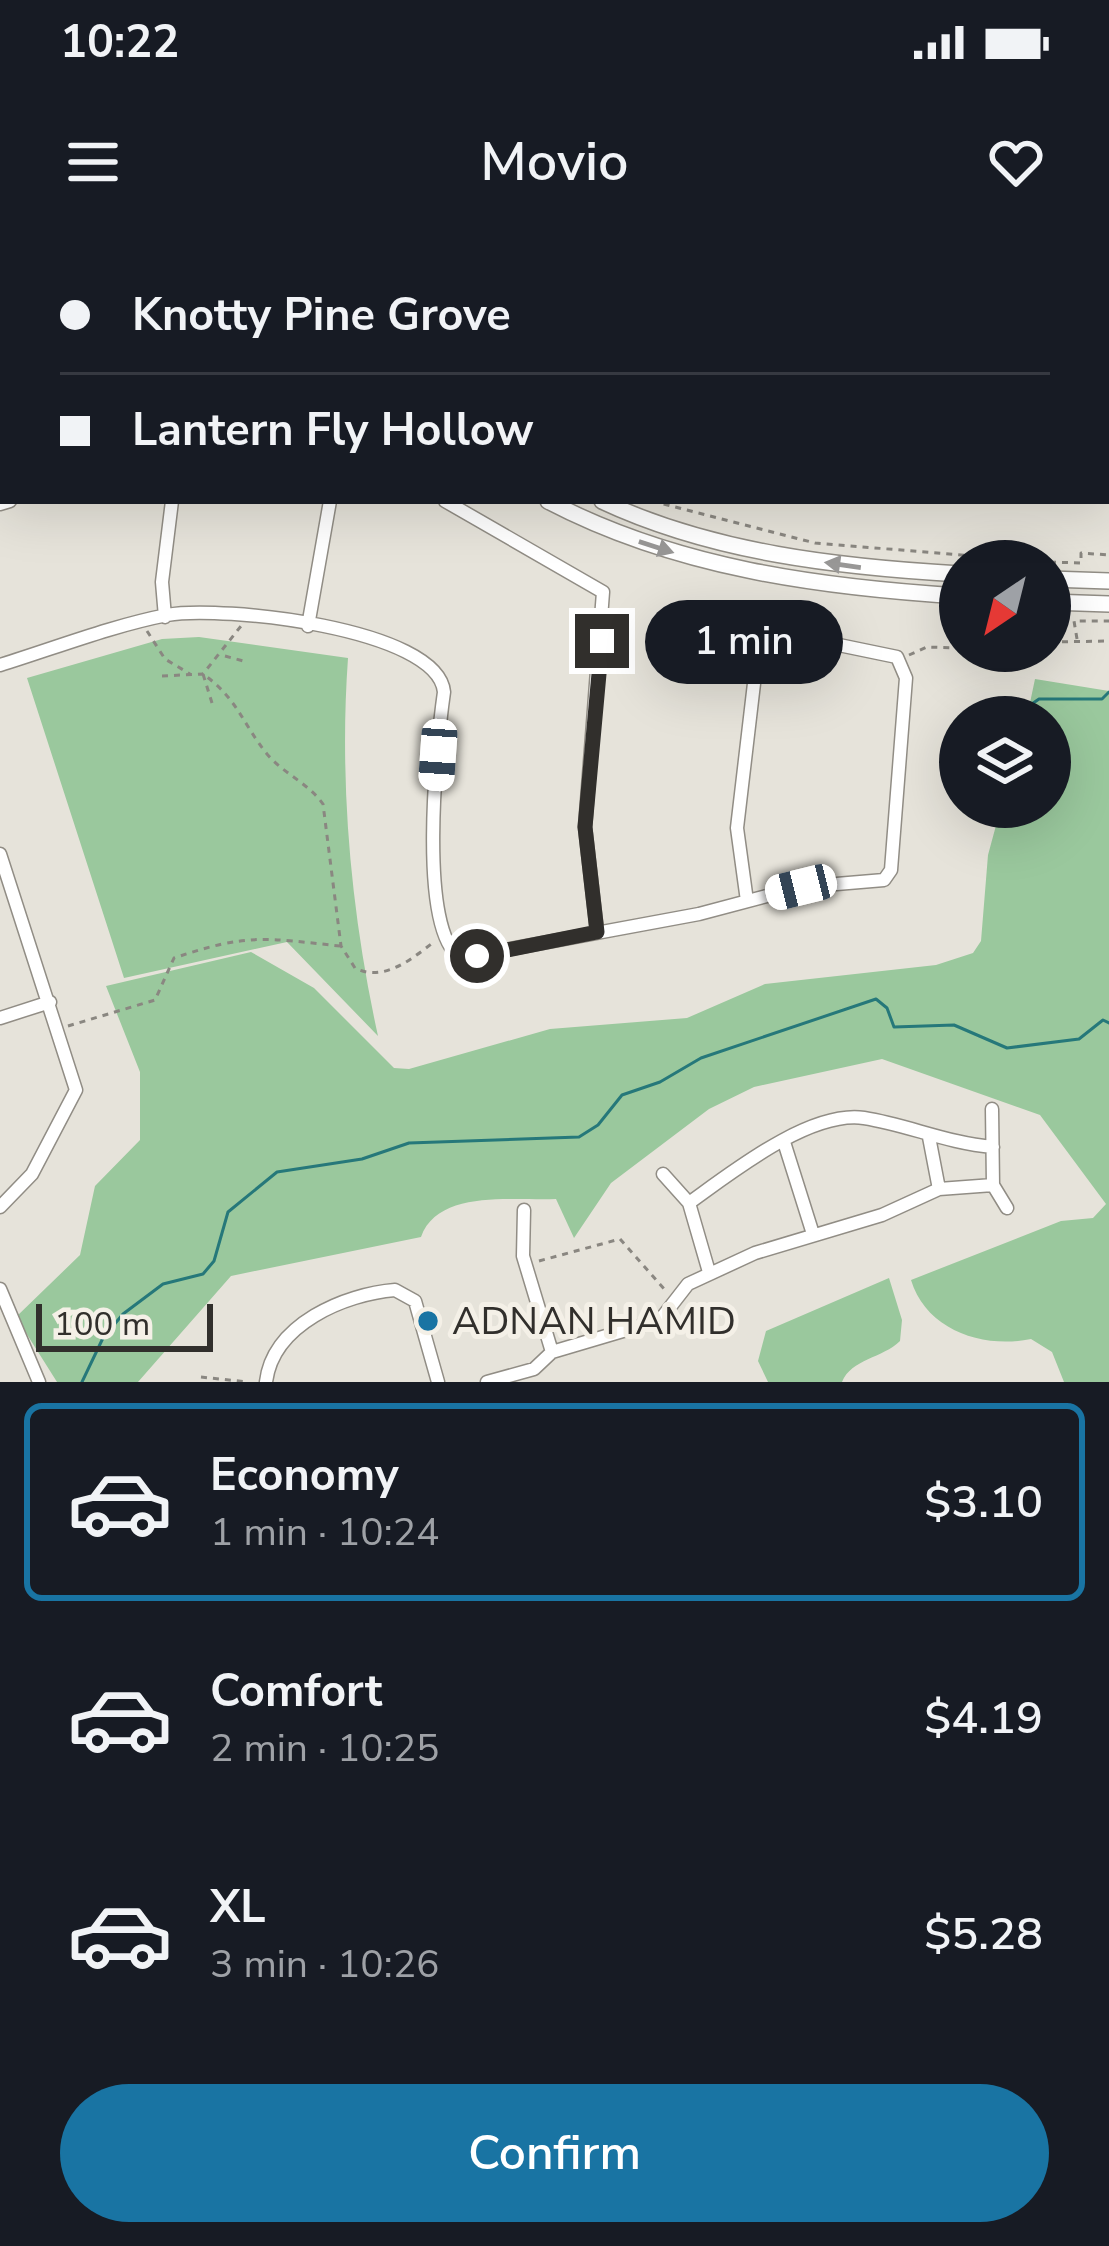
<!DOCTYPE html>
<html lang="en">
<head>
<meta charset="utf-8">
<style>
	:root { --surface:#171b24; --page:#242831; --text:#f1f3f6; --muted:#9ea1a6; --line:#363941; --accent:#1974a3 }
	body { margin:0; font-family:"Nunito Sans",sans-serif; background:var(--page); color:var(--text); height:100vh; display:flex; flex-direction:column; font-size:45px; white-space:nowrap }
	* { box-sizing:border-box; margin:0 }
	p { font-size:39px; color:var(--muted) }
	.icon { flex:none; width:66px; height:66px; fill:none; stroke:currentColor; stroke-width:2; stroke-linecap:round; stroke-linejoin:round }
	.map { position:relative; height:1142px; overflow:hidden }
	.panel { display:flex; flex-direction:column; background:var(--surface); flex:1 }
	.panel>* { flex:none }
	.top-card { position:absolute; left:0px; top:0px; width:1110px; height:264px; box-shadow:0 12px 48px #0002; display:grid; align-content:center; height:264px; padding:0 60px; background:var(--surface) }
	.needle { width:78px; rotate:215deg }
	.tools { position:absolute; left:939px; top:300px; display:grid; gap:24px }
	.tools a { display:grid; place-items:center; width:132px; height:132px; border-radius:50%; background:var(--surface); box-shadow:0 12px 48px #0002; font-size:60px }
	.scale { position:absolute; left:36px; bottom:30px; width:177px; box-sizing:border-box; padding-left:12px; border:6px solid #312f2c; border-top:0; font-size:33px; line-height:42px; white-space:nowrap; color:#312f2c; -webkit-text-stroke:9px #f4f0e7; paint-order:stroke }
	.end { position:absolute; width:54px; height:54px; margin:-27px; border:15px solid #312f2c; background:#fff; box-shadow:0 0 0 6px #fff }
	.from { border-radius:50% }
	.bubble { position:absolute; height:84px; border-radius:42px; background:var(--surface); box-shadow:0 12px 48px #0002; font-size:39px; font-weight:600; line-height:84px; text-align:center }
	.car { position:absolute; width:36px; height:72px; margin:-36px -18px; border-radius:15px; box-shadow:0 0 9px 3px #0007; background:linear-gradient(#fff 24%,#345 0 40%,#fff 0 76%,#345 0 86%,#fff 0) }
	.top-card b { display:flex; align-items:center; gap:42px; height:114px; font-size:45px }
	.top-card b+b { border-top:3px solid var(--line) }
	.top-card i { width:30px; height:30px; background:var(--text) }
	ul { padding:21px 0 0; list-style:none }
	li { display:flex; align-items:center; gap:36px; height:198px; margin:0 24px 18px; padding:0 36px; border:6px solid transparent; border-radius:18px }
	li div { flex:1 }
	li b { display:block; font-size:45px }
	li em { font-style:normal; font-weight:600 }
	li.active { border-color:var(--accent) }
	li>.icon { width:108px; height:108px; stroke-width:1.5 }
	.action { display:flex; gap:24px; margin-top:auto; padding:24px 60px }
	.action a { flex:1; height:138px; border-radius:72px; background:var(--accent); color:#fff; font-size:48px; font-weight:600; line-height:138px; text-align:center }
	.status { display:flex; justify-content:space-between; align-items:center; height:84px; padding:0 60px; background:var(--surface); direction:ltr }
	.status svg { height:33px; fill:currentColor }
	header { display:flex; justify-content:space-between; align-items:center; height:156px; padding:0 60px; background:var(--surface); font-size:54px; font-weight:600 }
	.map>svg:first-child { display:block }
</style>
</head>
<body>
<div class="status"><b>10:22</b><svg viewBox="0 0 49 12"><path d="M0 12V9h3v3zM5 12V6h3v6zM10 12V3h3v9zM15 12V0h3v12zM26 1h20v11H26zM47 4h2v5h-2z"/></svg></div>
<header><svg class="icon" aria-label="menu" viewBox="0 0 24 24"><path d="M4 6h16M4 12h16M4 18h16"/></svg>Movio<svg class="icon" aria-label="heart" viewBox="0 0 24 24"><path d="M12 20l-8-8c-3-5 5-10 8-4 3-6 11-1 8 4z"/></svg></header>
<div class="map">
<svg width="1109" height="1142" viewBox="0 0 1109 1142">
	<rect width="100%" height="100%" fill="#e6e3da"/>
	<path fill="#9ac89d" d="M199,397L348,418C339,544 351,673 378,796L287,702L124,738L27,438L162,399Z
		M1035,439L1109,451V1142H1064L1052,1112L1031,1099C983,1109 926,1090 911,1040L1061,981L1093,978L1106,964L1040,875L882,819L754,847L709,869L611,943L574,998L556,959C513,961 438,949 421,997L231,1036L138,1142H57L16,1077L80,1015L95,946L140,900V832L106,746L251,712L314,748L394,828L409,829L550,789L687,778L765,744L936,725L973,713L981,701L988,615L1001,567H1050V477H1027Z
		M889,1038L902,1080L900,1101C883,1118 851,1119 842,1142H768L758,1121L766,1091Z"/>
	<g fill="none" stroke-linecap="round" stroke-linejoin="round">
		<path stroke="#26787a" stroke-width="3" d="M1013,477L1039,459H1102L1109,452
			M82,1142L103,1098L123,1074L163,1044L203,1034L214,1021L228,972L277,932L362,919L409,903L579,897L598,885L622,855L660,842L701,818L876,759L887,768L894,787L954,785L1007,808L1079,799L1103,780L1109,783"/>
		<defs>
			<path id="minor" d="M189,0L191,3
				M343,0L346,3
				M614,0L615,3
				M1076,0V3
				M110,3L113,0
				M391,3L396,0
				M763,3V0
				M1107,188L1109,200
				M445,261L603,352L585,587L597,691
				M0,264L10,261
				M165,377L162,342L172,261
				M308,386L330,261
				M0,425C55,408 111,386 167,375C220,365 438,388 444,452C437,501 416,696 462,718L699,674L801,647L884,640L891,630L906,438L897,417L776,392L765,393L759,401L737,588L747,661
				M0,614L76,850L32,934L0,967
				M0,778L50,762
				M992,869L993,945L1007,968
				M929,897L939,949
				M784,902L813,994
				M663,934L689,963L709,1032
				M689,963C731,933 810,870 864,878C908,885 947,903 993,907
				M524,970L523,1016L552,1112
				M0,1049L39,1142
				M266,1142C273,1084 345,1054 395,1050L415,1061L438,1142
				M487,1142L534,1129L552,1112L660,1080L688,1044L755,1013L882,975L939,949L993,945"/>
			<path id="major" d="M251,0L253,3
				M280,0L283,3
				M548,261C676,328 818,347 960,356
				M602,261C713,313 839,327 960,334
				M1050,339L1109,341
				M1050,362L1109,364"/>
		</defs>
		<use href="#minor" stroke="#918d85" stroke-width="15"/>
		<use href="#major" stroke="#918d85" stroke-width="18"/>
		<path stroke="#8a8781" stroke-width="3" stroke-dasharray="6 6" stroke-linecap="butt" d="M311,0L313,3
			M652,261L815,303L1034,321
			M1050,322L1081,323V313L1109,315
			M147,391L165,419L190,434
			M1077,399L1074,381H1109
			M1050,402L1109,401
			M909,415L927,407L960,408
			M225,416L247,422
			M162,436L203,434L241,386
			M212,463L203,434C238,459 242,483 267,514C284,534 308,543 323,564L341,706L355,728C384,743 413,718 435,701
			M68,786L155,760L174,718C248,693 265,698 340,706
			M539,1021L620,999L665,1050
			M201,1137L248,1142"/>
		<use href="#minor" stroke="#fff" stroke-width="12"/>
		<use href="#major" stroke="#fff" stroke-width="15"/>
	</g>
	<defs><path id="oneway-solid" d="M-6-.8H1V-3.2L6.5 0L1 3.2V.8H-6Z" transform="scale(3)"/></defs>
	<g fill="#989796">
		<use href="#oneway-solid" transform="translate(656 307) rotate(18)"/>
		<use href="#oneway-solid" transform="translate(843 325) rotate(-172)"/>
	</g>
	<g fill="none" stroke-linecap="round" stroke-linejoin="round">
		<path stroke="#312f2c" stroke-width="15" d="M477,716L597,692L585,587L602,401"/>
	</g>
	<circle fill="#1974a3" stroke="#f4f0e7" stroke-width="4.5" cx="428" cy="1081" r="12"/>
	<g text-anchor="middle" dominant-baseline="central" stroke-width="10" stroke-linejoin="round" paint-order="stroke">
		<g font-size="39" fill="#312f2c" stroke="#f4f0e7" text-anchor="start">
			<text x="452" y="1081">ADNAN HAMID</text>
		</g>
	</g>
</svg>
<div class="tools">
<a><svg class="needle" viewBox="-14 -14 28 28"><path d="M0-13l5 13h-10z" fill="#e53935"/><path d="M0 13l5-13h-10z" fill="#9ea1a6"/></svg></a>
<a><svg class="icon" aria-label="layers" viewBox="0 0 24 24"><path d="M12 4l9 5-9 5-9-5zM3 14l9 5 9-5"/></svg></a>
</div>
<div class="scale">100 m</div>
<i class="end from" style="left:477px;top:716px"></i>
<i class="end" style="left:602px;top:401px"></i>
<div class="bubble" style="left:645px;top:360px;width:198px">1 min</div>
<i class="car" style="left:438px;top:515px;rotate:184deg"></i>
<i class="car" style="left:801px;top:647px;rotate:256deg"></i>
<div class="top-card">
<b><i class="from"></i>Knotty Pine Grove</b>
<b><i></i>Lantern Fly Hollow</b>
</div>
</div>
<section class="panel">
<ul>
<li class="active"><svg class="icon" aria-label="car" viewBox="0 0 24 24"><path d="M5 17H2v-5l4-1 3-4h7l3 4 3 1v5h-3M9 17h6M6 11h13"/><circle cx="7" cy="17" r="2"/><circle cx="17" cy="17" r="2"/></svg><div><b>Economy</b><p>1 min · 10:24</p></div><em>$3.10</em></li>
<li><svg class="icon" aria-label="car" viewBox="0 0 24 24"><path d="M5 17H2v-5l4-1 3-4h7l3 4 3 1v5h-3M9 17h6M6 11h13"/><circle cx="7" cy="17" r="2"/><circle cx="17" cy="17" r="2"/></svg><div><b>Comfort</b><p>2 min · 10:25</p></div><em>$4.19</em></li>
<li><svg class="icon" aria-label="car" viewBox="0 0 24 24"><path d="M5 17H2v-5l4-1 3-4h7l3 4 3 1v5h-3M9 17h6M6 11h13"/><circle cx="7" cy="17" r="2"/><circle cx="17" cy="17" r="2"/></svg><div><b>XL</b><p>3 min · 10:26</p></div><em>$5.28</em></li>
</ul>
<div class="action"><a>Confirm</a></div>
</section>
</body>
</html>
